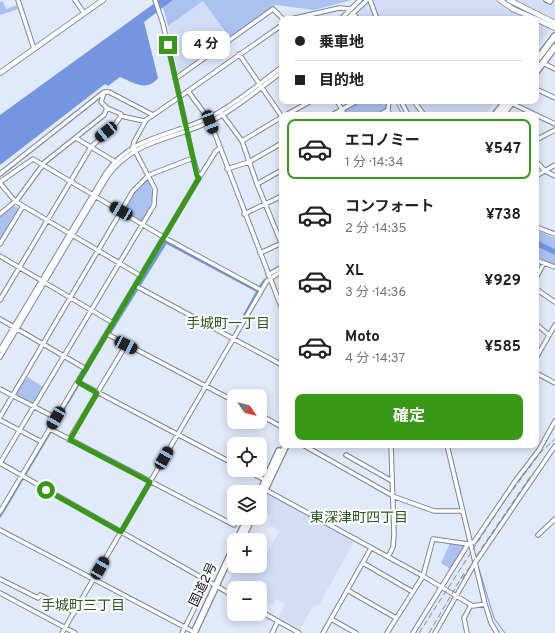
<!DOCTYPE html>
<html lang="ja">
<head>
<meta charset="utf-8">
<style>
	:root { --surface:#fff; --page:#f2f2f2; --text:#202124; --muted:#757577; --line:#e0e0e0; --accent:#3a9818 }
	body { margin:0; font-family:Overpass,"Noto Sans JP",sans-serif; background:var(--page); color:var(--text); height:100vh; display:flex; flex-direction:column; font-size:15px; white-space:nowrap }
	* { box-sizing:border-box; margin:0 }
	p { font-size:13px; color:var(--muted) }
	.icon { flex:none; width:22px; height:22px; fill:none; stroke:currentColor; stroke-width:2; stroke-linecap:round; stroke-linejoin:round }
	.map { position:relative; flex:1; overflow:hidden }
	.panel { position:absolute; left:279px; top:112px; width:260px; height:336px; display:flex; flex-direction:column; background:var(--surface); border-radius:8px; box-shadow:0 2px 10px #0003 }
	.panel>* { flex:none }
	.banner { position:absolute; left:279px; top:16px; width:260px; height:88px; border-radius:8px; box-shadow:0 2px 10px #0003; display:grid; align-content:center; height:88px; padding:0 16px; background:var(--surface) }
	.needle { width:26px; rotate:125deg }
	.buttons { position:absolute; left:227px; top:389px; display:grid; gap:8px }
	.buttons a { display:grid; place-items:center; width:40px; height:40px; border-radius:8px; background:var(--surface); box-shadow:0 2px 10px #0003; font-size:20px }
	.end { position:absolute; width:18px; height:18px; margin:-9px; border:5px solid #3a9818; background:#fff; box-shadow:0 0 0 2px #fff }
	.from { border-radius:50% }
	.bubble { position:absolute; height:28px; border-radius:8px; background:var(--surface); box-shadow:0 2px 10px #0003; font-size:13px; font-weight:700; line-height:28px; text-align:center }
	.car { position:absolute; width:12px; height:24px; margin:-12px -6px; border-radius:5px; box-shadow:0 0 3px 1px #0007; background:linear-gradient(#222 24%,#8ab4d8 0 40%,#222 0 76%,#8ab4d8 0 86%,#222 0) }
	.banner b { display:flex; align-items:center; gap:14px; height:38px; font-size:15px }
	.banner b+b { border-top:1px solid var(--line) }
	.banner i { width:10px; height:10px; background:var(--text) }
	ul { padding:7px 0 0; list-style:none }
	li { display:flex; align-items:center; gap:12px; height:60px; margin:0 8px 6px; padding:0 8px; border:2px solid transparent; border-radius:8px }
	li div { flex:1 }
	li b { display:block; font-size:15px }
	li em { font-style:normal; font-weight:700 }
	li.current { border-color:var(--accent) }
	li>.icon { width:36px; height:36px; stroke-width:1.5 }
	.action { display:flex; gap:8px; margin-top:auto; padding:8px 16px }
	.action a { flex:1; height:46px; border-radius:8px; background:var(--accent); color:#fff; font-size:16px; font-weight:700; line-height:46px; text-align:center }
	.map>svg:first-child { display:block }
</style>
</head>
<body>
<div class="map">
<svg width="555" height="633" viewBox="0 0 555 633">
	<rect width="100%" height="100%" fill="#e1eafa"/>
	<path fill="#d2def5" d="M367,0H555V19L549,31L536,48V19H362L357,12Z
		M203,1L230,38L181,74L178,73L168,26Z
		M403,101H496L485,115H433L429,111L422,115H409Z
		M268,493L355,540L319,605L313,606L300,629L279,617L285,604L276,599L273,605L266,601L262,607L260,606V588H234V591L226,586L235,566H260V550L266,554L280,531L269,525L272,516L260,510Z"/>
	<path fill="#abc2f1" d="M173,0H352L314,10L276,5L230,38L203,1L168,26L163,7Z
		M3,1L6,9L17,5L18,9L0,15V2Z
		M362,101H387L386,108L373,115H347L345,110Z
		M147,179C157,198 152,205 141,222L123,211L137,188Z
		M14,206L19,208L0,240V216Z
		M536,230L555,238V264L536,258Z
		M26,376L43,387L33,404L15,394Z
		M450,543L465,546L450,569L441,563Z"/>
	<path fill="#7496e0" d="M159,0H173L144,22L158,78C147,92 134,83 120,77L108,86L105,84L0,165V115Z"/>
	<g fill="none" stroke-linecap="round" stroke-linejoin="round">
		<path stroke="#7496e0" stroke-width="1" d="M395,101L402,115
			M449,445L461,494
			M468,527L472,541
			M479,569L494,618L505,633"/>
		<path stroke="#7496e0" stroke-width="3" d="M271,276L282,269
			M260,287L265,280
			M109,334L166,242L258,291L238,327
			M0,516L107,336"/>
		<path stroke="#7496e0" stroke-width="5.5" d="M536,243L555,252"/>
		<defs>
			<path id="minor" d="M18,0L34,49
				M75,0L84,13
				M155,0L163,24L193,158L199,178
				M370,0L377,19
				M546,0L550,2L551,0
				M353,13L358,19
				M291,19L339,8L351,9
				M341,19L360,0
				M347,19L367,0
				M239,54L282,117L242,141
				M543,63L555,69
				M175,79L273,9L283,19
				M536,89L555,98
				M188,91L282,25
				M104,93L101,102L107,108L121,114V116L144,121
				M337,101L345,115
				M389,101L388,110L390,115
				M401,101L408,115
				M414,101L424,115
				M511,103L555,124
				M222,114L242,141L257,184L282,245
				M286,115L311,101
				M332,115L357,101
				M379,115L388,110
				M210,121L282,309
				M76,138L114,161
				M536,140L555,130
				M536,161L545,171L555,176
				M227,169L249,162L282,143
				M0,174L104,92H109L153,115
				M536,176L555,165
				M0,182L33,159L165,238L261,290
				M0,183L15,201L141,276
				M257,184L282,170
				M0,214L17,200L45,162L104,115L107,108
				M244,214L282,196
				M536,227L555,234
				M0,244L23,206
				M260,253L282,243
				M0,256L113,323
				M536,260L555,267
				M268,275L282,267
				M536,278L544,263
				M136,286L282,365
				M536,289L555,302
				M0,300L91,147L114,126L121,116
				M0,319L86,369
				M536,324L549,335
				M107,334L234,401
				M0,350L106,173C133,134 176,136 214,115C238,102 260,83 282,67
				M0,357L107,177C135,137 178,140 217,118C239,106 261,87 282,72
				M536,358L555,325
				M536,373L555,383
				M78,382L234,464
				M0,389L56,418
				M260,415L282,427
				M0,417L133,191L149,175L193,158
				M0,420L42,442
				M50,429L234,525
				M69,440L126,345
				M303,445L395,497L434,511H463
				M447,445L485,604L491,623L497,633
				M346,455L392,481
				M0,463L154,205L155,189L133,147L134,142L146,120L188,91L208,118
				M0,463L234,596
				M246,470L265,480
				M264,489L423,576L473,606L485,604
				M0,512L199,178L216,151L220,148
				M0,530L194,632
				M538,535L555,519
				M388,557L393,547L394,534L391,445
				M363,563L413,592
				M0,579L38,598L40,595L74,612
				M347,590L396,618
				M0,593L75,633
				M260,611L299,633
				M331,619L356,633
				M62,633L267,281L282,271
				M182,633L208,581
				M272,633L278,621
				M323,633L371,548
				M387,633L423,576L433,539L468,544
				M413,633L468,544L474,542L516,480L539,450L555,421
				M435,633L475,563L555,446
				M467,633L464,618L471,605"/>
			<path id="major" d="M500,0L513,9L536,19
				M509,0L555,23
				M536,19L555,28
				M0,73L103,0"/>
			<path id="highway" d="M536,61L555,36
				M536,72L555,47
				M495,115L506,101
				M502,115L513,101
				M260,492L279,451
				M260,500L286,445
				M237,540L248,518
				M241,540L252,518
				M194,633L234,547"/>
		</defs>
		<use href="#minor" stroke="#7e8594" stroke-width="5.5"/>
		<use href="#major" stroke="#7e8594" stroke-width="6"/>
		<use href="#highway" stroke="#7e8594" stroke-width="8"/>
		<use href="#minor" stroke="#fff" stroke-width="3.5"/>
		<use href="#major" stroke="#fff" stroke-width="4.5"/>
		<use href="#highway" stroke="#fff" stroke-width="5.5"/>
		<path stroke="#828894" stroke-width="1" stroke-dasharray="6 3" stroke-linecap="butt" d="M462,579L483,546L532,474
			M419,633L503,503L541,452L555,439
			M429,633L464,573"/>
	</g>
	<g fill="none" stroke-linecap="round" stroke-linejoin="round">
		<path stroke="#3a9818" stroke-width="5" d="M46,490L121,532L150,482L70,440L97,393L78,382L199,178L197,176L193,158L168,45"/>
	</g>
	<g text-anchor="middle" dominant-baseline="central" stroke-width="4" stroke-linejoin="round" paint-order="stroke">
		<g font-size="13" fill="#13151b" stroke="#fff">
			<text transform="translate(204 585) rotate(-65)">国道2号</text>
		</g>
		<g font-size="14" fill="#29561d" stroke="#fff">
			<text x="228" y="324">手城町一丁目</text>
			<text x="359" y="518">東深津町四丁目</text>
			<text x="83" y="606">手城町三丁目</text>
		</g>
	</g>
</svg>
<div class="buttons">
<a><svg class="needle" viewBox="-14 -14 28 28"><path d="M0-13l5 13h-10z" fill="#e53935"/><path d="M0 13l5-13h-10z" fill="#757577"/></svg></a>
<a><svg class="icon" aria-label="locate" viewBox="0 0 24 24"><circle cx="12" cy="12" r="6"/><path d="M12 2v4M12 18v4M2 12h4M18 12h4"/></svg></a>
<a><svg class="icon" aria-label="layers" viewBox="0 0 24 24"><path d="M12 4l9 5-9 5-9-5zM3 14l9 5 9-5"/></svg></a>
<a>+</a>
<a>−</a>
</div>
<i class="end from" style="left:46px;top:490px"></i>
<i class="end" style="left:168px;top:45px"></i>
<div class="bubble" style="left:182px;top:31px;width:48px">4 分</div>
<i class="car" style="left:210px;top:122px;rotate:159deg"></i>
<i class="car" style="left:106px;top:132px;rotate:231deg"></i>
<i class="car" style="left:121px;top:211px;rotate:300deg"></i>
<i class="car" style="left:126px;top:345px;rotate:117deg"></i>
<i class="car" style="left:56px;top:418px;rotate:210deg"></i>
<i class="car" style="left:164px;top:458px;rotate:30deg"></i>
<i class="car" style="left:100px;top:568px;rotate:30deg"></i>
<div class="banner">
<b><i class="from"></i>乗車地</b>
<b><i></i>目的地</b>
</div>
<section class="panel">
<ul>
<li class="current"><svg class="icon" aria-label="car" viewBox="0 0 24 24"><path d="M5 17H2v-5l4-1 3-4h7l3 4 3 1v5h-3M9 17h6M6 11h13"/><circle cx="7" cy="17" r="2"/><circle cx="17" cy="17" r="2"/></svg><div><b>エコノミー</b><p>1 分 · 14:34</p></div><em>¥547</em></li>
<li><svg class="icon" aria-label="car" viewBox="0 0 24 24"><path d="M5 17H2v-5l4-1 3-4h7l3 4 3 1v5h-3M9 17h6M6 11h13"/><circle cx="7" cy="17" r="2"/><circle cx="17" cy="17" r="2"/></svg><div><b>コンフォート</b><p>2 分 · 14:35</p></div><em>¥738</em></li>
<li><svg class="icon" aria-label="car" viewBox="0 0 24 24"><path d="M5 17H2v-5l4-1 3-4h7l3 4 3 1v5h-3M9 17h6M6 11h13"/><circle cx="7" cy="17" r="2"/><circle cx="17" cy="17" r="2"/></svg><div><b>XL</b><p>3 分 · 14:36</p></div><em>¥929</em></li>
<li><svg class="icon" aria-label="car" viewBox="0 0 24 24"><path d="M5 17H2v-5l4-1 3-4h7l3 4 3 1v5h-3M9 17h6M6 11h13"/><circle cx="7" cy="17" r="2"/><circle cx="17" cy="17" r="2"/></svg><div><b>Moto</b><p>4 分 · 14:37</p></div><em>¥585</em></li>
</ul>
<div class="action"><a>確定</a></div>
</section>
</div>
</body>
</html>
